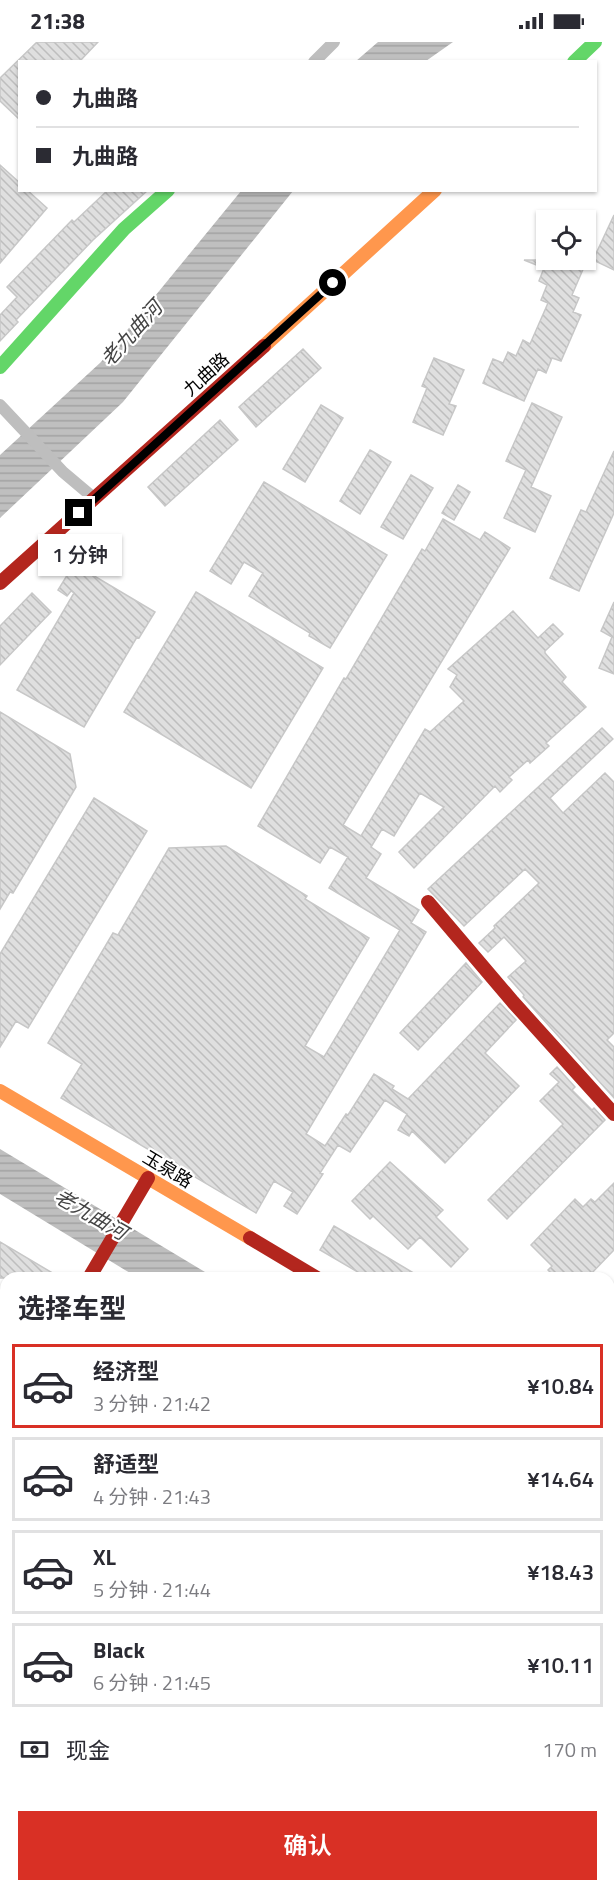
<!DOCTYPE html>
<html lang="zh">
<head>
<meta charset="utf-8">
<style>
	:root { --surface:#fff; --page:#f2f2f3; --text:#2b2b33; --muted:#7c7c81; --line:#e1e1e2; --accent:#d93025 }
	body { margin:0; font-family:"Titillium Web","Noto Sans SC",sans-serif; background:var(--page); color:var(--text); height:100vh; display:flex; flex-direction:column; font-size:22px; white-space:nowrap }
	* { box-sizing:border-box; margin:0 }
	p { font-size:20px; color:var(--muted) }
	.icon { flex:none; width:33px; height:33px; fill:none; stroke:currentColor; stroke-width:2; stroke-linecap:round; stroke-linejoin:round }
	.map { position:relative; flex:1; overflow:hidden }
	.details { position:absolute; left:0px; top:1230px; width:615px; height:620px; display:flex; flex-direction:column; background:var(--surface); border-radius:18px 18px 0 0; box-shadow:0 2px 4px #0004 }
	.details>* { flex:none }
	.hud { position:absolute; left:18px; top:18px; width:579px; height:132px; border-radius:0px; box-shadow:0 2px 4px #0004; display:grid; align-content:center; height:132px; padding:0 18px; background:var(--surface) }
	.tools { position:absolute; left:536px; top:168px; display:grid; gap:12px }
	.tools a { display:grid; place-items:center; width:60px; height:60px; border-radius:0px; background:var(--surface); box-shadow:0 2px 4px #0004; font-size:30px }
	.end { position:absolute; width:27px; height:27px; margin:-14px; border:8px solid #000; background:#fff; box-shadow:0 0 0 3px #fff }
	.from { border-radius:50% }
	.bubble { position:absolute; height:42px; border-radius:0px; background:var(--surface); box-shadow:0 2px 4px #0004; font-size:20px; font-weight:600; line-height:42px; text-align:center }
	.hud b { display:flex; align-items:center; gap:21px; height:57px; font-size:22px }
	.hud b+b { border-top:2px solid var(--line) }
	.hud i { width:15px; height:15px; background:var(--text) }
	ul { padding:0; list-style:none }
	li { display:flex; align-items:center; gap:18px; height:84px; margin:0 12px 9px; padding:0 6px; border:3px solid var(--line); border-radius:0px }
	li div { flex:1 }
	li b { display:block; font-size:22px }
	li em { font-style:normal; font-weight:600 }
	li.current { border-color:var(--accent) }
	li>.icon { width:54px; height:54px; stroke-width:1.5 }
	h2 { padding:0 18px; font-size:27px; line-height:72px }
	.pay { display:flex; align-items:center; gap:15px; height:66px; padding:0 18px; font-size:22px }
	.pay p { margin-inline-start:auto }
	.primary-button { display:flex; gap:12px; margin-top:auto; padding:12px 18px }
	.primary-button a { flex:1; height:69px; border-radius:0px; background:var(--accent); color:#fff; font-size:24px; font-weight:600; line-height:69px; text-align:center }
	.status { display:flex; justify-content:space-between; align-items:center; height:42px; padding:0 30px; background:var(--surface); direction:ltr }
	.status svg { height:16px; fill:currentColor }
	.map>svg:first-child { display:block }
</style>
</head>
<body>
<div class="status"><b>21:38</b><svg viewBox="0 0 49 12"><path d="M0 12V9h3v3zM5 12V6h3v6zM10 12V3h3v9zM15 12V0h3v12zM26 1h20v11H26zM47 4h2v5h-2z"/></svg></div>
<div class="map">
<svg width="614" height="1849" viewBox="0 0 614 1849">
	<defs>
		<pattern id="water-rules" width="6" height="5" patternUnits="userSpaceOnUse" patternTransform="scale(1.5)"><rect width="6" height="5" fill="#bfbfbf"/><path d="M0 2.5h6" fill="none" stroke="#a2a2a2"/></pattern>
		<pattern id="building-back-hatch" width="6" height="6" patternUnits="userSpaceOnUse" patternTransform="scale(1.5)"><rect width="6" height="6" fill="#dfdfdf"/><path d="M-1 5l2 2M0 0l6 6M5-1l2 2" fill="none" stroke="#bebebe"/></pattern>
	</defs>
	<rect width="100%" height="100%" fill="#fff"/>
	<path fill="url(#water-rules)" d="M378,0H453L426,19H356Z
		M241,149H293L123,360L0,476V413L101,320Z
		M0,1107L215,1236H139L125,1228L0,1152Z"/>
	<path fill="url(#building-back-hatch)" stroke="#c7c7c7" stroke-width="1.5" d="M37,0H98L79,20H20V78L0,59V36Z
		M0,123L20,141V148H27L47,166L0,221Z
		M108,148H148L93,198L16,278L18,280L0,299V273L17,255L7,245L72,178L74,180Z
		M614,173V228L593,218Z
		M524,218H587L572,253L579,256L573,270L581,273L561,319L552,316L546,331L538,327L524,359L483,341L493,317L503,321L508,310L516,314L523,298L530,302L548,261L541,258L547,243L539,239L544,226Z
		M303,307L321,326L256,385L239,365Z
		M434,316L464,328L449,362L456,364L443,393L413,380L427,346L422,344Z
		M532,361L562,375L531,445L551,454L535,490L504,476L526,428L506,419Z
		M321,363L343,376L305,440L283,427Z
		M220,378L238,398L165,464L148,445Z
		M370,408L391,420L360,472L340,459Z
		M614,409V471L579,549L550,536L581,468L586,470Z
		M411,433L433,446L403,497L381,485Z
		M264,440L387,513L330,606L309,594L310,591L249,554L263,531L244,520L231,542L210,529Z
		M458,443L470,450L454,478L442,471Z
		M443,477L480,498L485,490L510,506L343,783L361,794L425,687L430,690L464,659L450,645L457,633L448,627L513,569L538,596L553,582L563,592L545,609V611L566,635L562,640L586,665L546,701L549,704L530,721L528,718L509,735L512,738L500,750L495,744L414,826L399,810L444,765L420,751L394,794L382,787L371,805L381,812L366,836L419,868L411,881L426,890L306,1092L325,1104L346,1072L348,1073L374,1032L394,1044L392,1047L408,1057L500,961L516,978L485,1011L519,1044L445,1121L412,1089L409,1094L398,1088L407,1072L385,1058L350,1110L338,1103L320,1131L323,1132L297,1172L284,1164L293,1150L274,1139L256,1171L61,1056L82,1022L48,1001L113,891L118,893L169,806L226,804L307,854L305,857L369,896L305,1004L324,1015L400,888L329,846L348,815L330,805L320,821L258,784L344,636L346,637L422,507L425,509Z
		M74,522L155,570L139,596L137,595L84,685L17,648L74,551L71,549L67,554L58,548Z
		M196,550L323,626L251,746L124,670Z
		M32,551L51,570L0,623V584Z
		M614,560V632L599,626L612,595L601,589Z
		M0,670L70,712L76,745L13,851L10,850L0,867Z
		M602,686L613,697L550,756L563,771L605,731L614,740V991L607,998L614,1005V1056L523,955L524,953L508,935L526,919L504,895L488,910L479,901L495,886L494,884L539,841L525,827L464,884L428,847Z
		M94,756L147,789L28,986L16,979L0,1005V912Z
		M466,921L482,940L418,1008L400,991Z
		M557,1025L575,1045L572,1048L592,1068L594,1066L605,1078L507,1177L488,1158L563,1082L540,1059L559,1040L550,1032Z
		M390,1120L443,1168L436,1175L468,1207L451,1225L420,1195L408,1207L373,1174L370,1177L352,1159Z
		M614,1141V1208L587,1236H556L548,1228L552,1224L531,1203L575,1157L583,1165L591,1157L595,1160Z
		M334,1184L390,1217L422,1236H368L320,1208Z
		M0,1200L61,1236H0Z"/>
	<g fill="none" stroke-linecap="round" stroke-linejoin="round">
		<path stroke="#bebebe" stroke-width="12" d="M314,20L334,0
			M0,363L63,430L95,457
			M0,1290L6,1293
			M0,1363L6,1352"/>
		<path stroke="#63d668" stroke-width="14" d="M574,20L595,0
			M0,325L124,187L168,148"/>
		<path stroke="#ff974d" stroke-width="14" d="M264,304L435,148
			M0,1049L250,1196
			M609,1318L614,1313
			M609,1409L614,1412
			M86,1849L91,1844"/>
		<path stroke="#b3261e" stroke-width="14" d="M0,541L264,304
			M428,860L513,960L614,1072
			M250,1196L317,1236
			M89,1236L148,1136"/>
	</g>
	<g fill="none" stroke-linecap="round" stroke-linejoin="round">
		<path stroke="#000" stroke-width="8" d="M79,471L333,241"/>
	</g>
	<g text-anchor="middle" dominant-baseline="central" stroke-width="4.5" stroke-linejoin="round" paint-order="stroke">
		<g font-size="18" fill="#000" stroke="#fff">
			<text transform="translate(206 332) rotate(-42)">九曲路</text>
			<text transform="translate(168 1127) rotate(31)">玉泉路</text>
		</g>
		<g font-size="20" font-style="italic" fill="#444" stroke="#fff">
			<text transform="translate(131 291) rotate(-48)">老九曲河</text>
			<text transform="translate(91 1172) rotate(30)">老九曲河</text>
		</g>
	</g>
</svg>
<div class="tools">
<a><svg class="icon" aria-label="locate" viewBox="0 0 24 24"><circle cx="12" cy="12" r="6"/><path d="M12 2v4M12 18v4M2 12h4M18 12h4"/></svg></a>
</div>
<i class="end from" style="left:333px;top:241px"></i>
<i class="end" style="left:79px;top:471px"></i>
<div class="bubble" style="left:38px;top:492px;width:84px">1 分钟</div>
<div class="hud">
<b><i class="from"></i>九曲路</b>
<b><i></i>九曲路</b>
</div>
<section class="details">
<h2>选择车型</h2>
<ul>
<li class="current"><svg class="icon" aria-label="car" viewBox="0 0 24 24"><path d="M5 17H2v-5l4-1 3-4h7l3 4 3 1v5h-3M9 17h6M6 11h13"/><circle cx="7" cy="17" r="2"/><circle cx="17" cy="17" r="2"/></svg><div><b>经济型</b><p>3 分钟 · 21:42</p></div><em>¥10.84</em></li>
<li><svg class="icon" aria-label="car" viewBox="0 0 24 24"><path d="M5 17H2v-5l4-1 3-4h7l3 4 3 1v5h-3M9 17h6M6 11h13"/><circle cx="7" cy="17" r="2"/><circle cx="17" cy="17" r="2"/></svg><div><b>舒适型</b><p>4 分钟 · 21:43</p></div><em>¥14.64</em></li>
<li><svg class="icon" aria-label="car" viewBox="0 0 24 24"><path d="M5 17H2v-5l4-1 3-4h7l3 4 3 1v5h-3M9 17h6M6 11h13"/><circle cx="7" cy="17" r="2"/><circle cx="17" cy="17" r="2"/></svg><div><b>XL</b><p>5 分钟 · 21:44</p></div><em>¥18.43</em></li>
<li><svg class="icon" aria-label="car" viewBox="0 0 24 24"><path d="M5 17H2v-5l4-1 3-4h7l3 4 3 1v5h-3M9 17h6M6 11h13"/><circle cx="7" cy="17" r="2"/><circle cx="17" cy="17" r="2"/></svg><div><b>Black</b><p>6 分钟 · 21:45</p></div><em>¥10.11</em></li>
</ul>
<div class="pay"><svg class="icon" aria-label="cash" viewBox="0 0 24 24"><path d="M3 7h18v10H3z"/><circle cx="12" cy="12" r="2"/></svg>现金<p>170 m</p></div>
<div class="primary-button"><a>确认</a></div>
</section>
</div>
</body>
</html>
